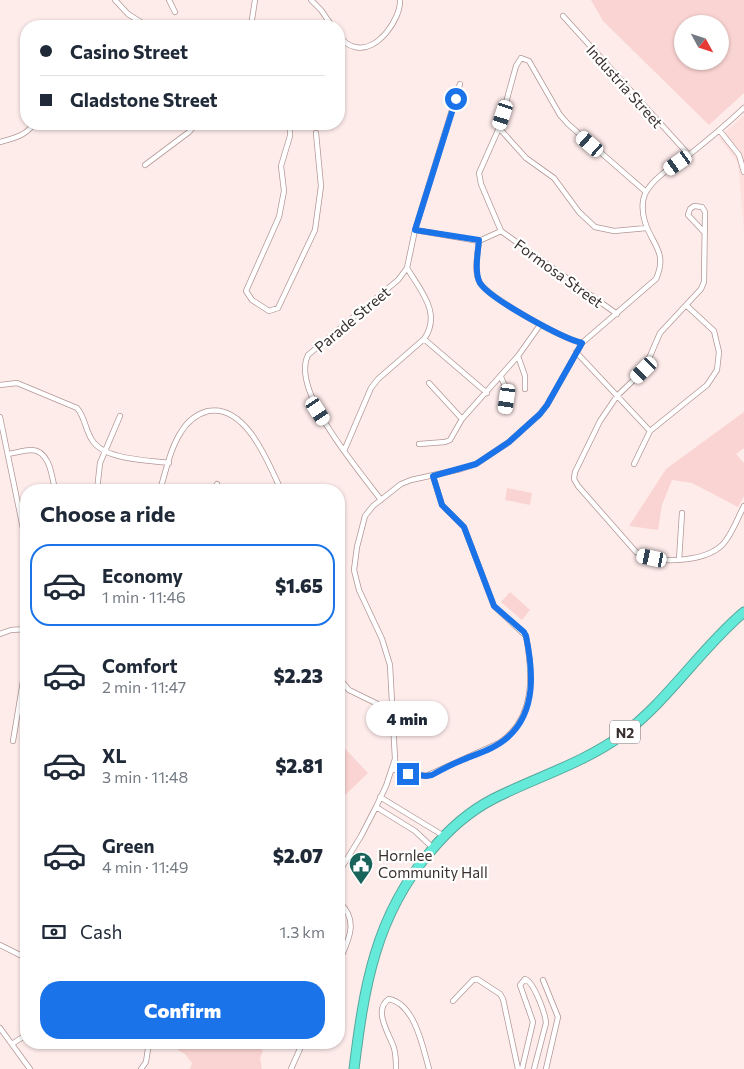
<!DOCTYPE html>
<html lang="en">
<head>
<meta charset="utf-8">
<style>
	:root { --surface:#fff; --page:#f2f2f3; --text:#1f2937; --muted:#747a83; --line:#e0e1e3; --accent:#1a73e8 }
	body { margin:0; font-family:Commissioner,sans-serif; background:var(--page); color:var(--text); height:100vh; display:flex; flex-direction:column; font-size:19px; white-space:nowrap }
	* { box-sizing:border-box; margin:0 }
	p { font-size:16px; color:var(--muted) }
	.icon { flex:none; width:28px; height:28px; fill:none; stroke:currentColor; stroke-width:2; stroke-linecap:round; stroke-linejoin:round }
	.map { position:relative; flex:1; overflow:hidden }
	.side { position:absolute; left:20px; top:484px; width:325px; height:565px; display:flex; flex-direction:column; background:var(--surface); border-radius:20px; box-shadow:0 1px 4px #0004 }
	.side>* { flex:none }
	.banner { position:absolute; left:20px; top:20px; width:325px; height:110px; border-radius:20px; box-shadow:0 1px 4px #0004; display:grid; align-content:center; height:110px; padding:0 20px; background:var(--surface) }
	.needle { width:32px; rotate:130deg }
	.buttons { position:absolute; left:674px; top:15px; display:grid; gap:10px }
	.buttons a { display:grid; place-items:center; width:55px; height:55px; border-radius:50%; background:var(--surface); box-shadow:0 1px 4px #0004; font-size:25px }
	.end { position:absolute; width:22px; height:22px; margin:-11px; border:6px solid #1a73e8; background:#fff; box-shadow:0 0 0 2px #fff }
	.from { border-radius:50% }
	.bubble { position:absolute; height:35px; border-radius:18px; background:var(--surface); box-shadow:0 1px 4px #0004; font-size:16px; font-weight:800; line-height:35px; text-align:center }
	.car { position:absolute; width:15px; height:30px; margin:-15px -8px; border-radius:6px; box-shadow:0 0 4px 1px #0007; background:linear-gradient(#fff 24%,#345 0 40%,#fff 0 76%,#345 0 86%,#fff 0) }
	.banner b { display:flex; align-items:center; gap:18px; height:48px; font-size:19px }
	.banner b+b { border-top:1px solid var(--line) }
	.banner i { width:12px; height:12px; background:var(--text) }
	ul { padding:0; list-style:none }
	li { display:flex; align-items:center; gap:15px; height:82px; margin:0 10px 8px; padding:0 10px; border:2px solid transparent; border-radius:20px }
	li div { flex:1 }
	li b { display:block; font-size:19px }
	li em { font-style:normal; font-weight:800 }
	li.selected { border-color:var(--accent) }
	li>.icon { width:45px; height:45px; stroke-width:1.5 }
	h2 { padding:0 20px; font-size:22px; line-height:60px }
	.pay { display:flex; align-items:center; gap:12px; height:55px; padding:0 20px; font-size:19px }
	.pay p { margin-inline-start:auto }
	.cta { display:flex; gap:10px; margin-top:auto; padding:10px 20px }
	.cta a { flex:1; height:58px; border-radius:20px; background:var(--accent); color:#fff; font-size:20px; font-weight:800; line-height:58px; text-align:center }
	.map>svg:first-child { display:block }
</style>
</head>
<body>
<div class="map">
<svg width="744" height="1069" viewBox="0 0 744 1069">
	<rect width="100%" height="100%" fill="#feeceb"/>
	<path fill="#fee0df" d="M744,115V231L738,163L719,138Z"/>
	<path fill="#fad4d2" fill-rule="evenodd" d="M591,0H744V93L709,125L603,21ZM682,24H720V61H682Z
		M744,412V448L736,454L744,463V496L738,507L692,483L672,480L662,505L658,530L629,526L666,469Z
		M507,488L532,493L530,505L505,500Z
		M510,592L530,610L522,620L501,602Z
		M339,742L368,773L339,801Z
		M180,1043H255L263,1051L260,1058L262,1069H190L192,1063L185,1054L178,1050Z"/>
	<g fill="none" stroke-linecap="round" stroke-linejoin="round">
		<defs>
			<path id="street" d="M115,0L128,14L147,26
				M169,0L175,12
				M311,0L321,10L332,26
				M563,16L689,155
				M251,26L255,0
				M339,36C343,41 349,46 355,47C377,53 401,19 400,0
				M290,124V136L281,166L284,191L279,217L246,291L252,300L269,311L278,308L315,230L321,186L316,133
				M499,128L526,158L554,178L579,212L595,227L614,231L647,228
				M720,131L739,155L744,172
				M0,142C14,138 25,136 34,124
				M145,165L189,132L196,124
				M415,230L479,241
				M501,231L481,184L479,173L499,128L516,66L521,58L529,61L560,115L568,124L646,192
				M501,231L617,314
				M704,232L688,215L690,209L694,206L702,207L705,212L704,282L701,289L660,333L644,370L617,396L600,421L575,472L574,479L578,486L636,552C655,565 703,562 721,546C731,537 737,519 744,506
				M479,241C478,252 473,272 480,283C491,299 561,338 582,343
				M479,241L501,231
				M424,339L487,393
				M576,352L650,431
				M518,356L525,376V389
				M501,377L507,391L506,411
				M429,383L462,419
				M0,385L17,383L77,408C85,417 85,429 92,440C104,460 148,460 169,463
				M0,417L26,543
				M419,444L445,442L450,440L462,419L518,356L540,325
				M344,451L371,388L378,379L424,339C442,314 421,291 407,268
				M8,454C15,453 25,450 32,450C50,451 52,477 55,490
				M634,464L650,431L707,385L717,370L719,352L714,331L686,305
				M97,490L100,463L120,416
				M160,490C166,471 170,449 181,432C187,422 197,414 208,411C246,404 268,462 281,490
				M214,490L217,484
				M381,500C359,470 290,391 308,355L398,280L407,268L415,230L460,84
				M679,560L682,513
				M0,634L11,630L26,629
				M339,678L349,690L392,711
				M13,741L26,663
				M392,769L426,776L499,743C536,719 533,674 526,636L494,606L464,527L442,505L433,476
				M380,797L444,836
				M26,807L23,815L26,823
				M376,807L415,831L433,848
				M339,872L361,836L376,807L386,786L395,759L390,665L382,639L359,590L354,570L357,547L365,516L373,506L401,484L411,480L461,469L476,464L509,442L540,414L547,405L582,343L656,279C668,252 652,245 645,222C642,212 641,202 646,192C655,176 674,166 689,155C708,140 726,125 744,108
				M339,902C360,921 348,941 339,962
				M0,945L26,958
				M543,980L558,1017L546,1069
				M453,1001L473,980L477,979L500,994L503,999L518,1069
				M0,1028L30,1069
				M12,1044L26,1035
				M141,1069L146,1062L149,1042
				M291,1069L303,1042
				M396,1069C396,1062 396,1055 394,1048C390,1035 372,1010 389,999C415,1004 423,1048 429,1069
				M522,1069L533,1022L520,985L525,979C534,982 545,1013 546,1023L534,1069"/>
			<path id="highway" d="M354,1069C364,988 375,916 430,852C448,830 468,812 493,799C536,777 582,764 622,735C668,701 700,649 744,612"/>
		</defs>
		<use href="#street" stroke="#b29796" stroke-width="6"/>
		<use href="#highway" stroke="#56a89c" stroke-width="11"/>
		<use href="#street" stroke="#fff" stroke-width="4.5"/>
		<use href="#highway" stroke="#65e9d8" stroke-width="9"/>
	</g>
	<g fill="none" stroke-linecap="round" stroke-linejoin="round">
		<path stroke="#1a73e8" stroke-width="6" d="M408,774L426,776L432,775C441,770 450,765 460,761C476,754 495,749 508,737C537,711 533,670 526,636L524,632L494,606L464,527L442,505L433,476L476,464L509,442L540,414L547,405L582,343C562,338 490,299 480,283C474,272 478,252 479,240L415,230L456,99"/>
	</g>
	<defs>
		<symbol id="civic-pin" viewBox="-11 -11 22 30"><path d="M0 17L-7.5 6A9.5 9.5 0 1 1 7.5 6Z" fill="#18635a" stroke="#fff"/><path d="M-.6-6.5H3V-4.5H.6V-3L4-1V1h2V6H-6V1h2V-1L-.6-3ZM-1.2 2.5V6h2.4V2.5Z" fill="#fff"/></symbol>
	</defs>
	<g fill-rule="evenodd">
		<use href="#civic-pin" x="347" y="850" width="28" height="38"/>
	</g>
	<g text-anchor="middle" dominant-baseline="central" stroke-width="4.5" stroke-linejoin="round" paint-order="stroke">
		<rect fill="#fff" stroke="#746d6d" stroke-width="1" x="610" y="720.5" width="30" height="23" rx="4"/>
		<g font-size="14" font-weight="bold" fill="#392f2e">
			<text x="625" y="732">N2</text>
		</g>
		<g font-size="15" fill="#392f2e" stroke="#fff">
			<text transform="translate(625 86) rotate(48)">Industria Street</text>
			<text transform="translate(559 273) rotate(36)">Formosa Street</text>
			<text transform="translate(352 319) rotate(-40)">Parade Street</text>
		</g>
		<g font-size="15" fill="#392f2e" stroke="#fff" text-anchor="start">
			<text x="378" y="855">Hornlee<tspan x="378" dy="17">Community Hall</tspan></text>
		</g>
	</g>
</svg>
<div class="buttons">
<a><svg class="needle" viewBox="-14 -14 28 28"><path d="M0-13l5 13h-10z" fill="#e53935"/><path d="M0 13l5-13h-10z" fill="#747a83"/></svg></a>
</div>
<i class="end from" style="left:456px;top:99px"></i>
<i class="end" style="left:408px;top:774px"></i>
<div class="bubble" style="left:366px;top:701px;width:82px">4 min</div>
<i class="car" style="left:503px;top:115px;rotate:198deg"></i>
<i class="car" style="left:590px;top:144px;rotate:311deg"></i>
<i class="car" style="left:678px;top:163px;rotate:235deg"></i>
<i class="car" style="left:644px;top:370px;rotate:225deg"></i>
<i class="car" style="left:507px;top:399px;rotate:188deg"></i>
<i class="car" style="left:318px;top:411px;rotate:147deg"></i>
<i class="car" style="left:652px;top:558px;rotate:282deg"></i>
<div class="banner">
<b><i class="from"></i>Casino Street</b>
<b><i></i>Gladstone Street</b>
</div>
<section class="side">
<h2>Choose a ride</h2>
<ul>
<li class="selected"><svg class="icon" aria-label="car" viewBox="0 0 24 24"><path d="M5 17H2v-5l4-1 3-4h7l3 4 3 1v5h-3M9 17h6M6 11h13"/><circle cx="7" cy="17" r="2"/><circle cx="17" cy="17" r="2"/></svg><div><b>Economy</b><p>1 min · 11:46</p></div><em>$1.65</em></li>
<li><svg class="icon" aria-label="car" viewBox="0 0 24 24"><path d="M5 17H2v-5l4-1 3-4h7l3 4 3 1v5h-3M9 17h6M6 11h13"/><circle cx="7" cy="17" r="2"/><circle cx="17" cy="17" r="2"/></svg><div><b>Comfort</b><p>2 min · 11:47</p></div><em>$2.23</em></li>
<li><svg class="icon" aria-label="car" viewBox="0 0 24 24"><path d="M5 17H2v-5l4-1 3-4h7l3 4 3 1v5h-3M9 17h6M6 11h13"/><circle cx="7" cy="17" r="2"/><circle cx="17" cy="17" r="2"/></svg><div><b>XL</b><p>3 min · 11:48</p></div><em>$2.81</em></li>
<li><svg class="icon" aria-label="car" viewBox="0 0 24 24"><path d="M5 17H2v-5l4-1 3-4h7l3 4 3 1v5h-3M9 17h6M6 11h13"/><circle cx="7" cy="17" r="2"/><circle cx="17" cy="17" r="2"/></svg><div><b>Green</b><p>4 min · 11:49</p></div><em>$2.07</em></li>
</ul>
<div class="pay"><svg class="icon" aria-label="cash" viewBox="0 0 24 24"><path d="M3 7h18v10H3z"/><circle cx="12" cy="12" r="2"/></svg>Cash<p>1.3 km</p></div>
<div class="cta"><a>Confirm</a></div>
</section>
</div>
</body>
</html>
